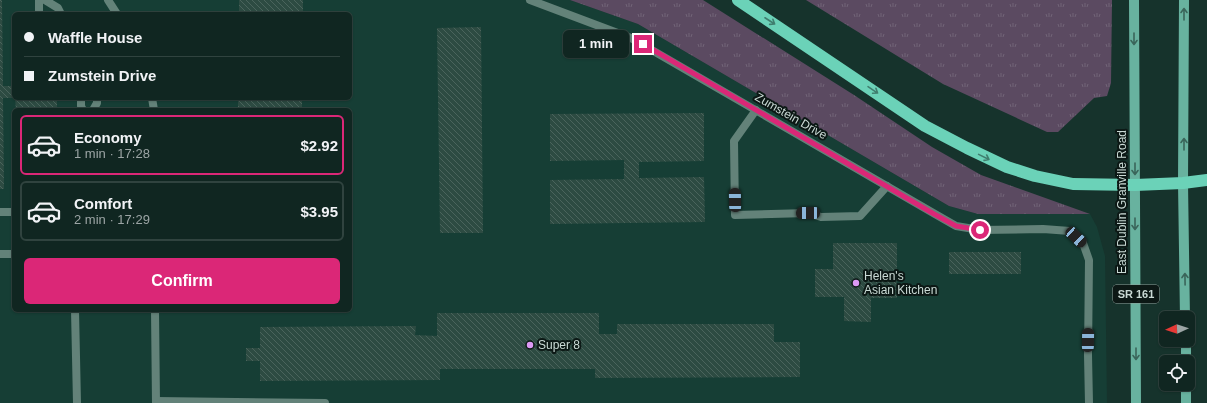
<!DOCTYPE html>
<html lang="en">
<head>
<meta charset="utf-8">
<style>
	:root { --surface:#102621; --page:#192e2a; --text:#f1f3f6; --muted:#9ca5a5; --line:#30433f; --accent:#db2777 }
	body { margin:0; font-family:Arial,sans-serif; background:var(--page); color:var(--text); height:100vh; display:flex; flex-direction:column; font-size:15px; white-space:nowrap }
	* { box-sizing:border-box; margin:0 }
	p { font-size:13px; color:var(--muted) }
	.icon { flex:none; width:22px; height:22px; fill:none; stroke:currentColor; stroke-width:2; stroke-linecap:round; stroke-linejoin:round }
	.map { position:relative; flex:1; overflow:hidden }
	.side { position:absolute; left:12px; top:108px; width:340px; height:204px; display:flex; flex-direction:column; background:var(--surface); border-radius:6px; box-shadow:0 1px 3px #0004,0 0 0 1px var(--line) }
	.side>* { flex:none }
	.guide { position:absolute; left:12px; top:12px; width:340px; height:88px; border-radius:6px; box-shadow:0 1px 3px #0004,0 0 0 1px var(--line); display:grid; align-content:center; height:88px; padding:0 12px; background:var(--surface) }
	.needle { width:26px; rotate:267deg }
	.tools { position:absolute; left:1159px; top:311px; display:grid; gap:8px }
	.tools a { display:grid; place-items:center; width:36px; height:36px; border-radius:6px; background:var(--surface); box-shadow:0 1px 3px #0004,0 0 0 1px var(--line); font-size:20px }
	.end { position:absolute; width:18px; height:18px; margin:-9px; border:5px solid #db2777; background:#fff; box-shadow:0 0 0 2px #fff }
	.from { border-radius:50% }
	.bubble { position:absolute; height:28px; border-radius:6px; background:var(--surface); box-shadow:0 1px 3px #0004,0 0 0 1px var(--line); font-size:13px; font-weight:700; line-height:28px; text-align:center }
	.car { position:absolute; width:12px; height:24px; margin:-12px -6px; border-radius:5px; box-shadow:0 0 3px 1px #0007; background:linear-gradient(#222 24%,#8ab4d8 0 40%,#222 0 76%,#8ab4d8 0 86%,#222 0) }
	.guide b { display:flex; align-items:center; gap:14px; height:38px; font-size:15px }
	.guide b+b { border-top:1px solid var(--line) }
	.guide i { width:10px; height:10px; background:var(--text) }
	ul { padding:7px 0 0; list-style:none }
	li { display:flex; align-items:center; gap:12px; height:60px; margin:0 8px 6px; padding:0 4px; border:2px solid var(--line); border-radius:6px }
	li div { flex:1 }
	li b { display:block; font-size:15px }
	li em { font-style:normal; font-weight:700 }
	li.current { border-color:var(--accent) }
	li>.icon { width:36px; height:36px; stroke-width:1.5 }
	.cta { display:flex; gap:8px; margin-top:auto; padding:8px 12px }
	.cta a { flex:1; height:46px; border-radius:6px; background:var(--accent); color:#fff; font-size:16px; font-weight:700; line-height:46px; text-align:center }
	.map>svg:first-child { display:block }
</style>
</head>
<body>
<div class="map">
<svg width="1207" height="403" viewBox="0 0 1207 403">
	<defs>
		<pattern id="grass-tufts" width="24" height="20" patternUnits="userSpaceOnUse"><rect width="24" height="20" fill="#5b4a61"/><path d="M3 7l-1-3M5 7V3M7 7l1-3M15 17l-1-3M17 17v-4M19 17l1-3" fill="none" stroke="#716477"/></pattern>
		<pattern id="building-back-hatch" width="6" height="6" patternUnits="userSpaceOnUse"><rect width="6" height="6" fill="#2d4b42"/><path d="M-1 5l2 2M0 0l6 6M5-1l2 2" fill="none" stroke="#4a645c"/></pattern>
	</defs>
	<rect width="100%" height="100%" fill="#16332c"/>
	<path fill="#163e35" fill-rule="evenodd" d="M0,0H570L638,24L949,206L978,214H1090L1097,227L1105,256L1107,403H0ZM14,14H350V98H14ZM14,110H350V310H14Z"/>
	<path fill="url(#grass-tufts)" d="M570,0H703L854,95L932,147L981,175L1090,214H978L949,206L638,24Z
		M806,0H1112L1111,83L1107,96L1094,98L1058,132H1047L943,84Z"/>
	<path fill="url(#building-back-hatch)" d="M0,0H2L3,86H14V98H3L4,189H0Z
		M239,0H303V14H239Z
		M481,27L483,233H440L437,28Z
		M15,98H57V110H16Z
		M238,98H302V110H238Z
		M704,113V161L639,162V178L704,177L705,222L550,224V180L624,179V160L550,161V114Z
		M833,243H897V298H871V322L844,321V297H815V269H833Z
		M949,252H1021V274H949Z
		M437,313H599V334H617V324H774V342H800V377L595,378V369H440V380L260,381V361H246V348H260V327L416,326L415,335L437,336Z"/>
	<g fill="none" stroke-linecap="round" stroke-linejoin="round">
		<path stroke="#638279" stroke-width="8" d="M45,0L58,8L61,14
			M39,14V0
			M81,98V106L83,110
			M93,110L97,103V98
			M756,110L734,141L735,215L808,213L821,217L860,216L887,186
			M0,212H14
			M75,310L77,403
			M156,401L325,403"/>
		<path stroke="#638279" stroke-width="8" d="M108,0L117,14
			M530,0L631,38L935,214L956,226L980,230L1043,229L1070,231L1083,243L1089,260L1088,355L1089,403
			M152,98L154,110
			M0,254H14
			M155,310L156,403"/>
		<path stroke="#68b29f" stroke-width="10" d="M1134,0L1136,403
			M1184,0L1183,183L1185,318
			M1186,340V362
			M1186,384V403"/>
		<path stroke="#6bd2b8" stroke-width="12" d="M738,0L925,126L967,148L1007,167L1035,176L1073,184L1135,185L1183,183L1207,180"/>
	</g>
	<defs><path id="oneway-shaft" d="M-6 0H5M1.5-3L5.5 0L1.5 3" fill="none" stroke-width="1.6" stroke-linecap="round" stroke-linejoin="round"/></defs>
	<g stroke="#3a655a">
		<use href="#oneway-shaft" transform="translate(1184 14) rotate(-90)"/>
		<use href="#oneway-shaft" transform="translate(1134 39) rotate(90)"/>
		<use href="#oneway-shaft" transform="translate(1184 144) rotate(-90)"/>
		<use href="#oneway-shaft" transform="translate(1135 169) rotate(90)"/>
		<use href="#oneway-shaft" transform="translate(1135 224) rotate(90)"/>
		<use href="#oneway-shaft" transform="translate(1185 279) rotate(-91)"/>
		<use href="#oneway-shaft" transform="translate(1136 354) rotate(90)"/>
	</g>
	<g stroke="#407e6f">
		<use href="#oneway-shaft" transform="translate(770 21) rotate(33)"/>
		<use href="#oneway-shaft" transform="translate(873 90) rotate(34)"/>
		<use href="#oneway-shaft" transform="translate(984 157) rotate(26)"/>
	</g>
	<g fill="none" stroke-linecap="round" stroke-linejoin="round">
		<path stroke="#db2777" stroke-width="5" d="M643,44L934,214L956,226L980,230"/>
	</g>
	<g fill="#dc99f4" stroke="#0c1815" stroke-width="1.5">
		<circle cx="856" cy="283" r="4"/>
		<circle cx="530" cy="345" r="4"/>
	</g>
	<g text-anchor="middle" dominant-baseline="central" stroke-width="4" stroke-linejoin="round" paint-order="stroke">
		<rect fill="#0c1815" stroke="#91a09b" stroke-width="1" x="1113" y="285" width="46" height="18" rx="3"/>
		<g font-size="11" font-weight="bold" fill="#cadad5">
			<text x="1136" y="294">SR 161</text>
		</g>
		<g font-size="12" fill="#cadad5" stroke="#0c1815">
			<text transform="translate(791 116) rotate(30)">Zumstein Drive</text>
			<text transform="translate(1122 202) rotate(-90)">East Dublin Granville Road</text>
		</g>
		<g font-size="12" fill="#cadad5" stroke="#0c1815" text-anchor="start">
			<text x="864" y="276">Helen's<tspan x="864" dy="14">Asian Kitchen</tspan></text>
			<text x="538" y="345">Super 8</text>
		</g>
	</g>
</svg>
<div class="tools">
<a><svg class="needle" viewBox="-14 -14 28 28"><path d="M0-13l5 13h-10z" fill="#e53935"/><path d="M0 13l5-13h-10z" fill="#9ca5a5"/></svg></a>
<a><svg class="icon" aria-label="locate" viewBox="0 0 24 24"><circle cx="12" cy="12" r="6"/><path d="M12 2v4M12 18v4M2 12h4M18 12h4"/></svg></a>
</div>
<i class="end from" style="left:980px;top:230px"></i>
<i class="end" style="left:643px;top:44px"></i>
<div class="bubble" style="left:563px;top:30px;width:66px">1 min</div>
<i class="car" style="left:735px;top:200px;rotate:359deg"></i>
<i class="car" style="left:808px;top:213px;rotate:269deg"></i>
<i class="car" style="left:1076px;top:237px;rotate:133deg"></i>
<i class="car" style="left:1088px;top:340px;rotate:1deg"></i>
<div class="guide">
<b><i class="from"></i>Waffle House</b>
<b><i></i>Zumstein Drive</b>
</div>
<section class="side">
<ul>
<li class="current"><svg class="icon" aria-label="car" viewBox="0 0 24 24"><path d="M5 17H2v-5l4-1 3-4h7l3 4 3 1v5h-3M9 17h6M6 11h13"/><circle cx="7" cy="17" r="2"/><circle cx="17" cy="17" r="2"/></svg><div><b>Economy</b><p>1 min · 17:28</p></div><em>$2.92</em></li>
<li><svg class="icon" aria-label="car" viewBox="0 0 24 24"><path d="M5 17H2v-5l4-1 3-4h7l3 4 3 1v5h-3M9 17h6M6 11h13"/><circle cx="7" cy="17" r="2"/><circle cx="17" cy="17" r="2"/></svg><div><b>Comfort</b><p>2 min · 17:29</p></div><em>$3.95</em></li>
</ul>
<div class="cta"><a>Confirm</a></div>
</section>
</div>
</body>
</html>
